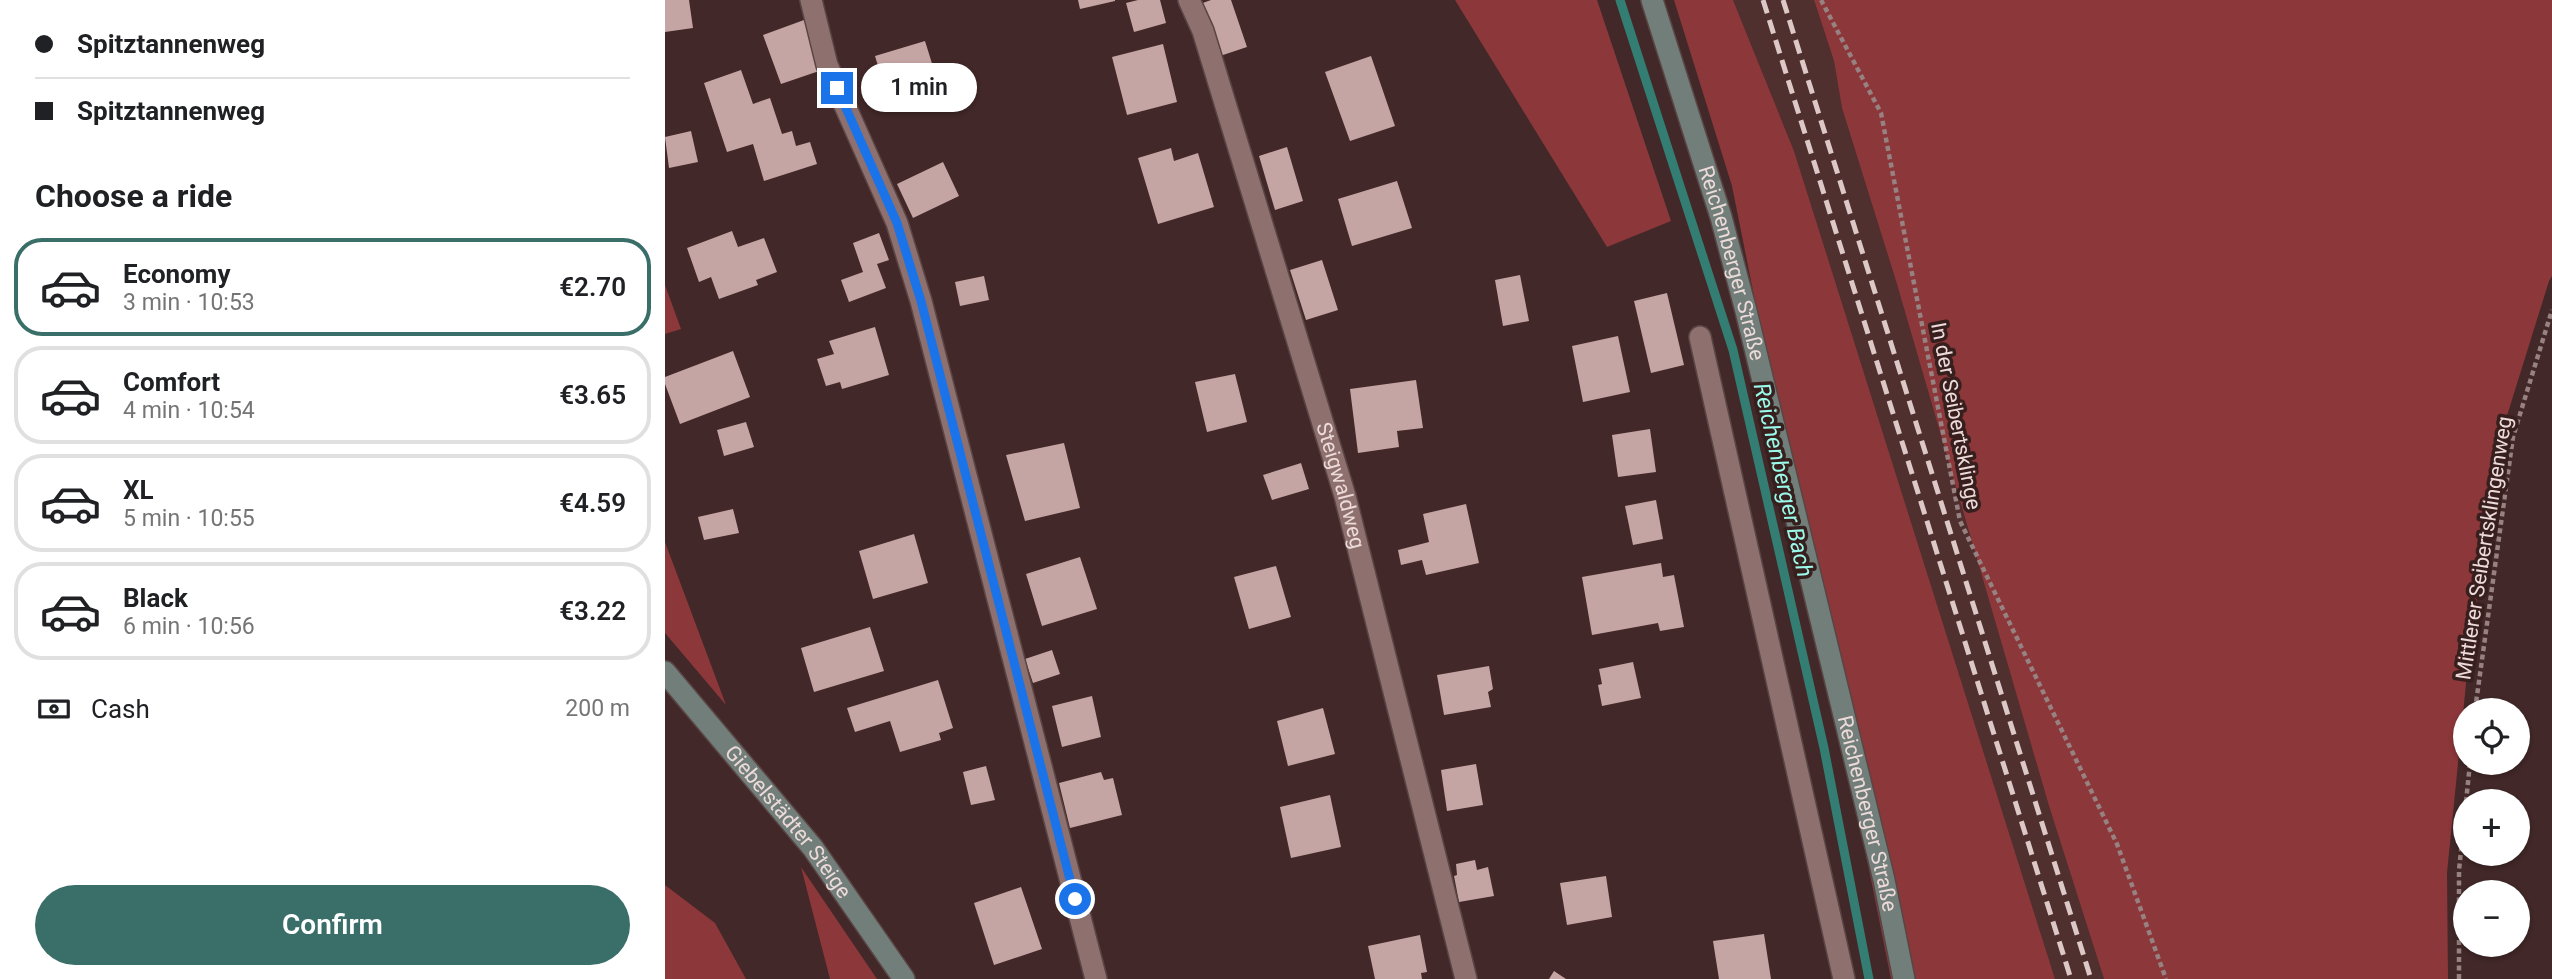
<!DOCTYPE html>
<html lang="en">
<head>
<meta charset="utf-8">
<style>
	:root { --surface:#fff; --page:#f2f2f2; --text:#202124; --muted:#757577; --line:#e0e0e0; --accent:#3a6f69 }
	body { margin:0; font-family:Roboto,sans-serif; background:var(--page); color:var(--text); height:100vh; display:flex; flex-direction:column; font-size:26px; white-space:nowrap }
	* { box-sizing:border-box; margin:0 }
	p { font-size:23px; color:var(--muted) }
	.icon { flex:none; width:38px; height:38px; fill:none; stroke:currentColor; stroke-width:2; stroke-linecap:round; stroke-linejoin:round }
	.map { position:relative; flex:1; overflow:hidden }
	.side { display:flex; flex-direction:column; background:var(--surface); width:665px }
	.side>* { flex:none }
	.guide { display:grid; align-content:center; height:154px; padding:0 35px; background:var(--surface) }
	.buttons { position:absolute; left:1788px; top:698px; display:grid; gap:14px }
	.buttons a { display:grid; place-items:center; width:77px; height:77px; border-radius:50%; background:var(--surface); box-shadow:0 2px 5px #0004; font-size:35px }
	.end { position:absolute; width:32px; height:32px; margin:-16px; border:9px solid #1a73e8; background:#fff; box-shadow:0 0 0 4px #fff }
	.from { border-radius:50% }
	.bubble { position:absolute; height:49px; border-radius:24px; background:var(--surface); box-shadow:0 2px 5px #0004; font-size:23px; font-weight:600; line-height:49px; text-align:center }
	.guide b { display:flex; align-items:center; gap:24px; height:66px; font-size:26px }
	.guide b+b { border-top:2px solid var(--line) }
	.guide i { width:18px; height:18px; background:var(--text) }
	ul { padding:0; list-style:none }
	li { display:flex; align-items:center; gap:21px; height:98px; margin:0 14px 10px; padding:0 21px; border:4px solid var(--line); border-radius:28px }
	li div { flex:1 }
	li b { display:block; font-size:26px }
	li em { font-style:normal; font-weight:600 }
	li.active { border-color:var(--accent) }
	li>.icon { width:63px; height:63px; stroke-width:1.5 }
	h2 { padding:0 35px; font-size:32px; line-height:84px }
	.pay { display:flex; align-items:center; gap:18px; height:77px; padding:0 35px; font-size:26px }
	.pay p { margin-inline-start:auto }
	.cta { display:flex; gap:14px; margin-top:auto; padding:14px 35px }
	.cta a { flex:1; height:80px; border-radius:42px; background:var(--accent); color:#fff; font-size:28px; font-weight:600; line-height:80px; text-align:center }
	main { display:flex; flex:1; min-height:0 }
	.map>svg:first-child { display:block }
</style>
</head>
<body>
<main>
<section class="side">
<div class="guide">
<b><i class="from"></i>Spitztannenweg</b>
<b><i></i>Spitztannenweg</b>
</div>
<h2>Choose a ride</h2>
<ul>
<li class="active"><svg class="icon" aria-label="car" viewBox="0 0 24 24"><path d="M5 17H2v-5l4-1 3-4h7l3 4 3 1v5h-3M9 17h6M6 11h13"/><circle cx="7" cy="17" r="2"/><circle cx="17" cy="17" r="2"/></svg><div><b>Economy</b><p>3 min · 10:53</p></div><em>€2.70</em></li>
<li><svg class="icon" aria-label="car" viewBox="0 0 24 24"><path d="M5 17H2v-5l4-1 3-4h7l3 4 3 1v5h-3M9 17h6M6 11h13"/><circle cx="7" cy="17" r="2"/><circle cx="17" cy="17" r="2"/></svg><div><b>Comfort</b><p>4 min · 10:54</p></div><em>€3.65</em></li>
<li><svg class="icon" aria-label="car" viewBox="0 0 24 24"><path d="M5 17H2v-5l4-1 3-4h7l3 4 3 1v5h-3M9 17h6M6 11h13"/><circle cx="7" cy="17" r="2"/><circle cx="17" cy="17" r="2"/></svg><div><b>XL</b><p>5 min · 10:55</p></div><em>€4.59</em></li>
<li><svg class="icon" aria-label="car" viewBox="0 0 24 24"><path d="M5 17H2v-5l4-1 3-4h7l3 4 3 1v5h-3M9 17h6M6 11h13"/><circle cx="7" cy="17" r="2"/><circle cx="17" cy="17" r="2"/></svg><div><b>Black</b><p>6 min · 10:56</p></div><em>€3.22</em></li>
</ul>
<div class="pay"><svg class="icon" aria-label="cash" viewBox="0 0 24 24"><path d="M3 7h18v10H3z"/><circle cx="12" cy="12" r="2"/></svg>Cash<p>200 m</p></div>
<div class="cta"><a>Confirm</a></div>
</section>
<div class="map">
<svg width="1887" height="979" viewBox="0 0 1887 979">
	<rect width="100%" height="100%" fill="#422828"/>
	<path fill="#502f2f" d="M1068,0H1149L1169,61L1177,108L1231,281L1384,806L1439,979H1390L1129,151Z"/>
	<path fill="#8c373a" d="M790,0H932L1006,221L942,247Z
		M1009,0H1068L1129,151L1390,979H1226L1067,186Z
		M1149,0H1887V276L1884,281L1836,435L1803,664L1782,873L1783,979H1439L1384,806L1231,281L1177,108L1169,61Z
		M0,285L16,329L0,334Z
		M0,542L61,705L0,633Z
		M136,867L212,979H165Z
		M0,885L50,923L81,979H0Z"/>
	<g fill="none" stroke-linecap="round" stroke-linejoin="round">
		<path stroke="#337d73" stroke-width="9" d="M955,0L1068,350L1159,748L1204,979"/>
	</g>
	<path fill="#c5a5a3" d="M0,0H24L28,28L0,32Z
		M413,0H450V1L415,9Z
		M473,0H495L501,23L469,32L461,3Z
		M546,0H566L582,47L552,57L535,4Z
		M139,20L157,70L116,84L98,35Z
		M260,41L274,86L224,102L210,56Z
		M498,44L512,102L462,115L447,57Z
		M706,56L730,126L685,141L660,72Z
		M76,70L88,104L105,98L117,134L127,131L131,146L145,142L152,164L99,181L88,144L62,152L39,83Z
		M26,131L33,162L4,168L0,137Z
		M622,147L638,201L610,210L594,156Z
		M506,148L509,161L533,153L549,207L493,224L473,158Z
		M278,162L294,196L248,218L232,184Z
		M732,181L747,228L687,246L673,199Z
		M67,231L73,247L99,238L112,272L91,280L93,285L54,299L46,277L34,282L22,248Z
		M214,233L224,260L212,264L221,288L184,302L176,280L198,272L188,243Z
		M657,260L673,310L641,320L625,270Z
		M855,275L864,321L838,326L830,280Z
		M319,276L324,300L295,306L290,282Z
		M1002,293L1019,365L986,373L969,301Z
		M210,327L224,375L177,389L175,382L161,386L152,359L169,354L164,341Z
		M953,336L965,392L918,402L907,346Z
		M68,351L85,397L15,424L0,384V377Z
		M570,374L582,422L542,432L530,382Z
		M751,380L758,428L732,431L734,447L693,453L685,389Z
		M81,422L89,447L59,456L52,430Z
		M985,429L991,472L953,477L947,435Z
		M399,443L415,508L360,521L341,455Z
		M636,463L644,489L607,500L598,475Z
		M991,500L998,539L968,545L960,506Z
		M801,504L814,563L761,575L757,560L736,565L733,550L764,542L758,514Z
		M68,509L74,533L39,540L33,517Z
		M249,534L263,583L208,599L194,551Z
		M415,557L432,609L377,626L361,574Z
		M996,563L998,577L1009,575L1019,627L995,631L993,623L927,635L917,577Z
		M611,566L626,617L584,629L569,577Z
		M205,627L219,671L149,692L136,648Z
		M387,650L395,674L368,683L360,659Z
		M968,662L976,698L937,706L933,685L937,684L934,669Z
		M824,666L828,689L823,692L826,707L779,715L772,675Z
		M273,680L288,728L274,733L276,740L235,752L225,721L190,732L182,708Z
		M427,696L436,737L397,747L387,706Z
		M658,708L670,754L623,766L612,721Z
		M811,764L818,805L782,811L776,770Z
		M321,766L330,800L306,805L298,772Z
		M436,772L439,780L448,778L457,815L405,828L394,783Z
		M665,795L676,847L626,858L615,807Z
		M810,860L812,870L823,867L829,896L794,902L789,876L792,875L791,864Z
		M941,876L947,917L902,925L895,883Z
		M356,887L377,949L329,965L309,903Z
		M1099,934L1106,979H1054L1048,941Z
		M755,935L762,972L756,973L757,979H710L703,946Z
		M889,971L901,979H884Z"/>
	<g fill="none" stroke-linecap="round" stroke-linejoin="round">
		<defs>
			<g id="street">
				<path d="M146,0L162,65L232,223L256,301L431,979"/>
				<path id="s1" d="M524,0L538,31L680,496L801,979"/>
				<path d="M1035,337L1179,979"/>
			</g>
			<g id="secondary">
				<path id="s2" d="M987,0L1056,217L1081,311L1219,880L1239,979"/>
				<path id="s3" d="M0,672L148,848L239,979"/>
			</g>
		</defs>
		<use href="#street" stroke="#5a4545" stroke-width="24"/>
		<use href="#secondary" stroke="#5a4545" stroke-width="24"/>
		<path stroke="#978181" stroke-width="4.5" stroke-dasharray="5 3.5" stroke-linecap="butt" d="M1156,0L1216,113L1295,521L1452,844L1501,979
			M1810,710L1848,437L1887,310
			M1801,802L1805,763
			M1794,979V870L1801,803"/>
		<use href="#street" stroke="#8e706f" stroke-width="21"/>
		<use href="#secondary" stroke="#727e7a" stroke-width="21"/>
		<path stroke="#dbc8c7" stroke-width="5" stroke-dasharray="14 7" stroke-linecap="butt" d="M1098,0L1406,979
			M1118,0L1426,979"/>
	</g>
	<g fill="none" stroke-linecap="round" stroke-linejoin="round">
		<path stroke="#1a73e8" stroke-width="9" d="M172,88L232,223L256,301L410,899"/>
	</g>
	<g text-anchor="middle" dominant-baseline="central" stroke-width="7" stroke-linejoin="round" paint-order="stroke">
		<g font-size="21" fill="#eddbda" stroke="#371f1e">
			<text stroke="none"><textPath href="#s2" startOffset="275">Reichenberger Straße</textPath></text>
			<text transform="translate(1291 416) rotate(79)">In der Seibertsklinge</text>
			<text stroke="none"><textPath href="#s1" startOffset="509">Steigwaldweg</textPath></text>
			<text transform="translate(1819 548) rotate(-81)">Mittlerer Seibertsklingenweg</text>
			<text stroke="none"><textPath href="#s2" startOffset="842">Reichenberger Straße</textPath></text>
			<text stroke="none"><textPath href="#s3" startOffset="194">Giebelstädter Steige</textPath></text>
		</g>
		<g font-size="23" font-style="italic" fill="#9bf9ea" stroke="#371f1e">
			<text transform="translate(1118 480) rotate(77)">Reichenberger Bach</text>
		</g>
	</g>
</svg>
<div class="buttons">
<a><svg class="icon" aria-label="locate" viewBox="0 0 24 24"><circle cx="12" cy="12" r="6"/><path d="M12 2v4M12 18v4M2 12h4M18 12h4"/></svg></a>
<a>+</a>
<a>−</a>
</div>
<i class="end from" style="left:410px;top:899px"></i>
<i class="end" style="left:172px;top:88px"></i>
<div class="bubble" style="left:196px;top:63px;width:116px">1 min</div>
</div>
</main>
</body>
</html>
